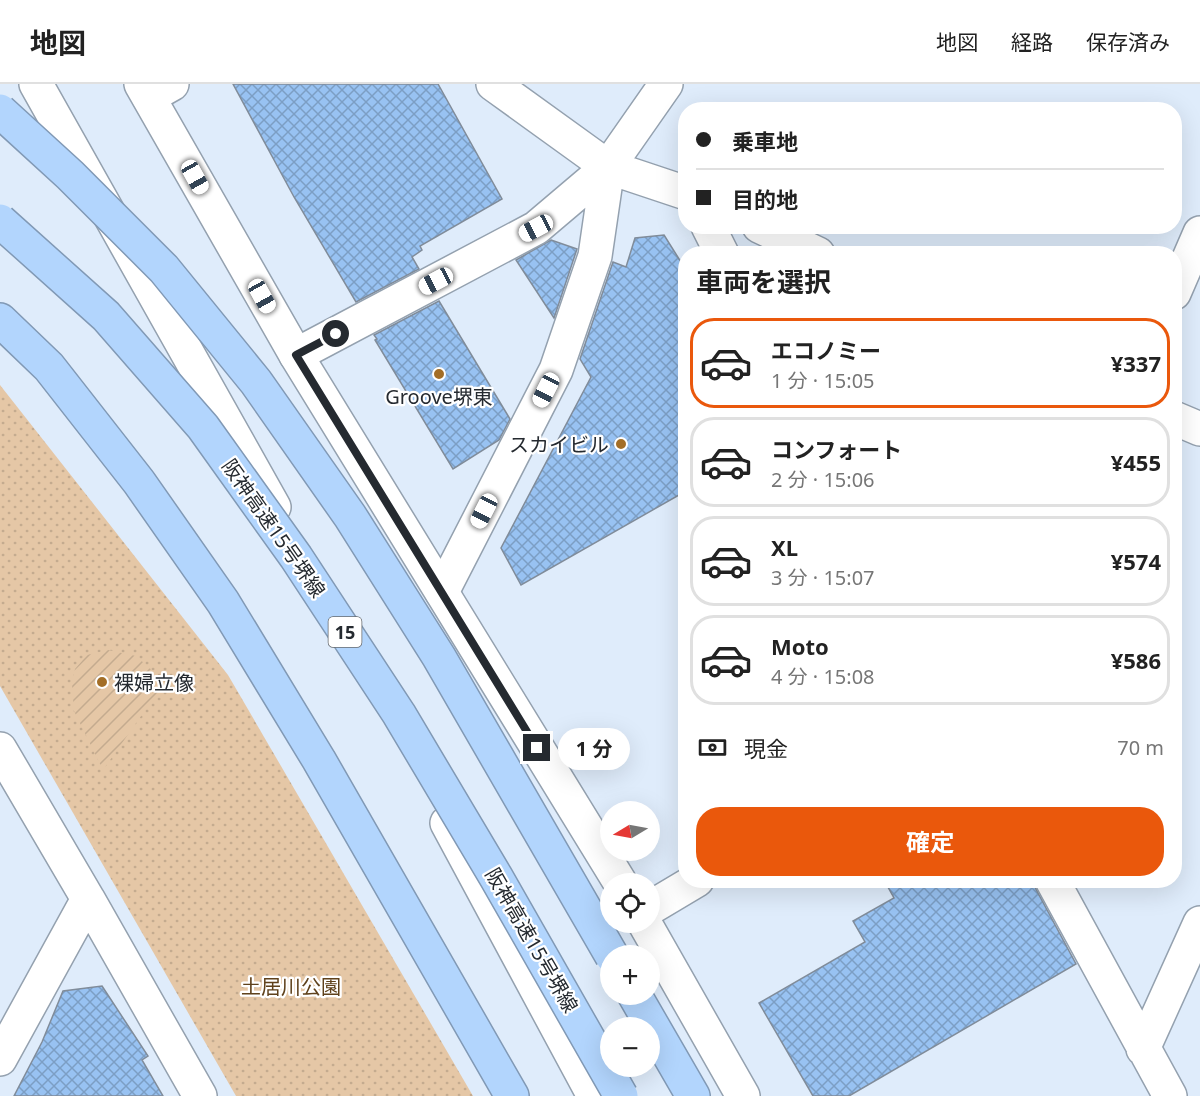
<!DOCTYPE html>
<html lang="ja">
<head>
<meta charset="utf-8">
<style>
	:root { --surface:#fff; --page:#f6f6f6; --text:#222; --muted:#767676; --line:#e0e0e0; --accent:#ea580c }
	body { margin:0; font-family:"Noto Sans","Noto Sans JP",sans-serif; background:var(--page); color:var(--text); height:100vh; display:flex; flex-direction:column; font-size:22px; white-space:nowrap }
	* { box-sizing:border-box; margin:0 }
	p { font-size:20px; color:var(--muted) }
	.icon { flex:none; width:33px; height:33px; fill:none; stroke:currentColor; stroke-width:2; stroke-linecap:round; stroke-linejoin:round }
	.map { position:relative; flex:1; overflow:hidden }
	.panel { position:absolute; left:678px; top:162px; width:504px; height:642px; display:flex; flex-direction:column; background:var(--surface); border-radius:24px; box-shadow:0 6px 24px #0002 }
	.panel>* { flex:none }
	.top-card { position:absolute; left:678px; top:18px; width:504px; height:132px; border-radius:24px; box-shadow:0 6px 24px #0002; display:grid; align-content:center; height:132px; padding:0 18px; background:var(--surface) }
	.needle { width:39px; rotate:260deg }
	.tools { position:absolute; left:600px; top:717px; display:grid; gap:12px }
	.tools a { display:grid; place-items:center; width:60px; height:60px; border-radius:50%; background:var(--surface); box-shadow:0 6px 24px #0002; font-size:30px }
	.end { position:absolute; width:27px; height:27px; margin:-14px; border:8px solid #252a30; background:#fff; box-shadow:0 0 0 3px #fff }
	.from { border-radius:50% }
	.bubble { position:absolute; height:42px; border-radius:21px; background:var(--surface); box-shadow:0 6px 24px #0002; font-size:20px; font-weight:700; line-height:42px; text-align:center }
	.car { position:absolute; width:18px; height:36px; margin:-18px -9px; border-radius:8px; box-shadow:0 0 4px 2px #0007; background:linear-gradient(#fff 24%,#345 0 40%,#fff 0 76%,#345 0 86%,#fff 0) }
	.top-card b { display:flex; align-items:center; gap:21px; height:57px; font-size:22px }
	.top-card b+b { border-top:2px solid var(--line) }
	.top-card i { width:15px; height:15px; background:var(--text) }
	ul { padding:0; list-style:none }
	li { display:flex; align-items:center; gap:18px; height:90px; margin:0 12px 9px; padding:0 6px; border:3px solid var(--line); border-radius:24px }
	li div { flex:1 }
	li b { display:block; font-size:22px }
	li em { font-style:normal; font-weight:700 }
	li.on { border-color:var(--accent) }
	li>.icon { width:54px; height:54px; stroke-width:1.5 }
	h2 { padding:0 18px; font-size:27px; line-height:72px }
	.pay { display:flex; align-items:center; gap:15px; height:66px; padding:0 18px; font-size:22px }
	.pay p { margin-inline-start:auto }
	.primary-button { display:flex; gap:12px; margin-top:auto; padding:12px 18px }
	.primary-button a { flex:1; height:69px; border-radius:24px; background:var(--accent); color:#fff; font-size:24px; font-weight:700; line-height:69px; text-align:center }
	header { display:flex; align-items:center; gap:36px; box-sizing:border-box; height:84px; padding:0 30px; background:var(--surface); border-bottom:2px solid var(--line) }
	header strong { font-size:28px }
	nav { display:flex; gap:33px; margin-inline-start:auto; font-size:21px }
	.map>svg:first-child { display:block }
</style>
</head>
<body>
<header>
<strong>地図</strong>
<nav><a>地図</a><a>経路</a><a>保存済み</a></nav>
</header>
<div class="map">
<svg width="1200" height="1012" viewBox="0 0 1200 1012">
	<defs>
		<pattern id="park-dots" width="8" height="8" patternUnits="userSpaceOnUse" patternTransform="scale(1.5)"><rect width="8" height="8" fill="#e5c7a6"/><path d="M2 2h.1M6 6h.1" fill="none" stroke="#c4ab8f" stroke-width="1.8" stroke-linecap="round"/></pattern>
		<pattern id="garden-furrows" width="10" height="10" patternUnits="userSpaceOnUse" patternTransform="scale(1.5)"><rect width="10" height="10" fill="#e5c7a6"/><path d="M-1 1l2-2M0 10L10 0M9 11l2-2" fill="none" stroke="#c4ab8f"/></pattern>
		<pattern id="building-cross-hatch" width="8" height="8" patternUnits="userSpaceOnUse" patternTransform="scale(1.5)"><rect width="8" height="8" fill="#98c2f2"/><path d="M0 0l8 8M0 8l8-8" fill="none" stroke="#7c9ec4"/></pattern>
	</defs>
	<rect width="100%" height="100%" fill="#dfecfb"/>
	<path fill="url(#park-dots)" d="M0,301L228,591L473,1012H236L0,602Z"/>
	<path fill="url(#garden-furrows)" d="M108,566L136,572L165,598L103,686L74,627L72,600L75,585L87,571Z"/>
	<path fill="url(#building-cross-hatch)" stroke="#808c9a" stroke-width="1.5" d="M233,0H438L502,115L420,162L422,166L412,173L419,185L356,218L294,113Z
		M664,151L686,186V407L521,501L501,464L591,293L580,275L613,178L626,183L635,154Z
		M551,156L577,165L554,234L516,176Z
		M439,217L510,335L499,356L453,385L375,256L377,255L374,251Z
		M884,796H1031L1076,880L849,1012H813L759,919L865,858L853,837L894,814Z
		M102,902L148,972L142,976L163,1012H14L42,958L63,907Z"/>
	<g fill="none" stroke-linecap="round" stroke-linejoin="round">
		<defs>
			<path id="minor" d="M493,0L608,83L686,109
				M149,13L172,0
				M708,142L722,170
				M759,142L818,170
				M1174,209L1200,149
				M296,271L536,144L608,83L666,0
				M1174,334L1200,345
				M442,508L556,286L595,172L608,83
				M0,665L88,815
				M1052,796L1170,1012
				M650,824L697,796
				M1143,965L1200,839
				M0,975L88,815L200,1012"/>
			<path id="tertiary" d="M36,0L274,423
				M141,0L296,271L621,800
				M447,739L594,1012
				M644,838L743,1012"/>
			<path id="motorway" d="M0,236L49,283L139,398L223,518L319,676L512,1012
				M634,910L693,1012"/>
		</defs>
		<use href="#minor" stroke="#94a1af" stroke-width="36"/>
		<use href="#tertiary" stroke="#94a1af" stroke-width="36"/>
		<use href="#motorway" stroke="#8199b5" stroke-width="36"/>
		<use href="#minor" stroke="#fff" stroke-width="33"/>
		<use href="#tertiary" stroke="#fff" stroke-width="33"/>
		<use href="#motorway" stroke="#b2d5fd" stroke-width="33"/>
		<defs>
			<path id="motorway-bridge" d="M0,27L70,91L164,185L256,298L350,432L439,573L612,872
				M0,137L106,232L203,343L296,473L399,630L496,793L621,1012"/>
		</defs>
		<use href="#motorway-bridge" stroke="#8199b5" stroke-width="36" stroke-linecap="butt"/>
		<use href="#motorway-bridge" stroke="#b2d5fd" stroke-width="33"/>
	</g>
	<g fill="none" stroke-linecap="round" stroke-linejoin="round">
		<path stroke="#252a30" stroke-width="8" d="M336,250L296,271L537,664"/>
	</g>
	<g fill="#a36e27" stroke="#fff" stroke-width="2">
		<circle cx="439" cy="290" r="6"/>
		<circle cx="621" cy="360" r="6"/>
		<circle cx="102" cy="598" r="6"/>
	</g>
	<g text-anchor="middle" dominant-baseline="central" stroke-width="4.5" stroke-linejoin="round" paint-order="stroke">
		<rect fill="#fff" stroke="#666a6e" stroke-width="1.5" x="328.5" y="533" width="33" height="30" rx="4.5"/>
		<g font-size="18" font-weight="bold" fill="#252a30">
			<text x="345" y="548">15</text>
		</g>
		<g font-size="20" fill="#252a30" stroke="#fff">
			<text x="439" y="312">Groove堺東</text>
			<text x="609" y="360" text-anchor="end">スカイビル</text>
			<text x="114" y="598" text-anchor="start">裸婦立像</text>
		</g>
		<g font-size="20" fill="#252a30" stroke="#fff">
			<text transform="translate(274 444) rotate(55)">阪神高速15号堺線</text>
			<text transform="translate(532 856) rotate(60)">阪神高速15号堺線</text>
		</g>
		<g font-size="20" fill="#5f411b" stroke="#fff">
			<text x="291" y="902">土居川公園</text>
		</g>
	</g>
</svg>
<div class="tools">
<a><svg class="needle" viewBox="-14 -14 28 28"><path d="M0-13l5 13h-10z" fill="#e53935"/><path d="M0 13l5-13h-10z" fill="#767676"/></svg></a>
<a><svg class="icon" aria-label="locate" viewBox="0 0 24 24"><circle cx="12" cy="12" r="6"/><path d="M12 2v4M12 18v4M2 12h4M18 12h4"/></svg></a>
<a>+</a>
<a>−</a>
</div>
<i class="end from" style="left:336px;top:250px"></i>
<i class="end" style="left:537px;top:664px"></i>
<div class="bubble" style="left:558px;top:644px;width:72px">1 分</div>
<i class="car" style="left:195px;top:93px;rotate:151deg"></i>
<i class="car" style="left:536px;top:144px;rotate:242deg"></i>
<i class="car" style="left:436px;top:197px;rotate:242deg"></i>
<i class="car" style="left:262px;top:212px;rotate:151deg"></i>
<i class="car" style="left:546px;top:306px;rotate:207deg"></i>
<i class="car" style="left:484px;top:427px;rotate:207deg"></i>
<div class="top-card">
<b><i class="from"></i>乗車地</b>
<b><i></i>目的地</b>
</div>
<section class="panel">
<h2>車両を選択</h2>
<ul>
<li class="on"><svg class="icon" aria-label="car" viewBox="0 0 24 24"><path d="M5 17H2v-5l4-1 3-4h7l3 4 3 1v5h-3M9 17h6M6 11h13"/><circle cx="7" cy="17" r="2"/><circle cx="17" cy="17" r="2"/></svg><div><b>エコノミー</b><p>1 分 · 15:05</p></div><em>¥337</em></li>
<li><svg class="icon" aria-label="car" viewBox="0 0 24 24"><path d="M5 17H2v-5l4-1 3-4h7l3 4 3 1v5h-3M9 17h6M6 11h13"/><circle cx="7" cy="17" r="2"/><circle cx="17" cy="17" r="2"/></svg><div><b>コンフォート</b><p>2 分 · 15:06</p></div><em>¥455</em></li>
<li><svg class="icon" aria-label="car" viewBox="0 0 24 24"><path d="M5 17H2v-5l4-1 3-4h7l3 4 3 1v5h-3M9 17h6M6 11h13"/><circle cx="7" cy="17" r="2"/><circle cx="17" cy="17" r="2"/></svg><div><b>XL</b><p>3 分 · 15:07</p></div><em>¥574</em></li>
<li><svg class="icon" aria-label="car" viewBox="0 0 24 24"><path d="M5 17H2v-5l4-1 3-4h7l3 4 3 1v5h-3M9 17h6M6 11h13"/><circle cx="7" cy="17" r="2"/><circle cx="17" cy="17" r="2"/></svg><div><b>Moto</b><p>4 分 · 15:08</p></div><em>¥586</em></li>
</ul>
<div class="pay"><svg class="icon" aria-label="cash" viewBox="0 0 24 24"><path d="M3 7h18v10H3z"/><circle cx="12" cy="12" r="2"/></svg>現金<p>70 m</p></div>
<div class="primary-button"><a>確定</a></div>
</section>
</div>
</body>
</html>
